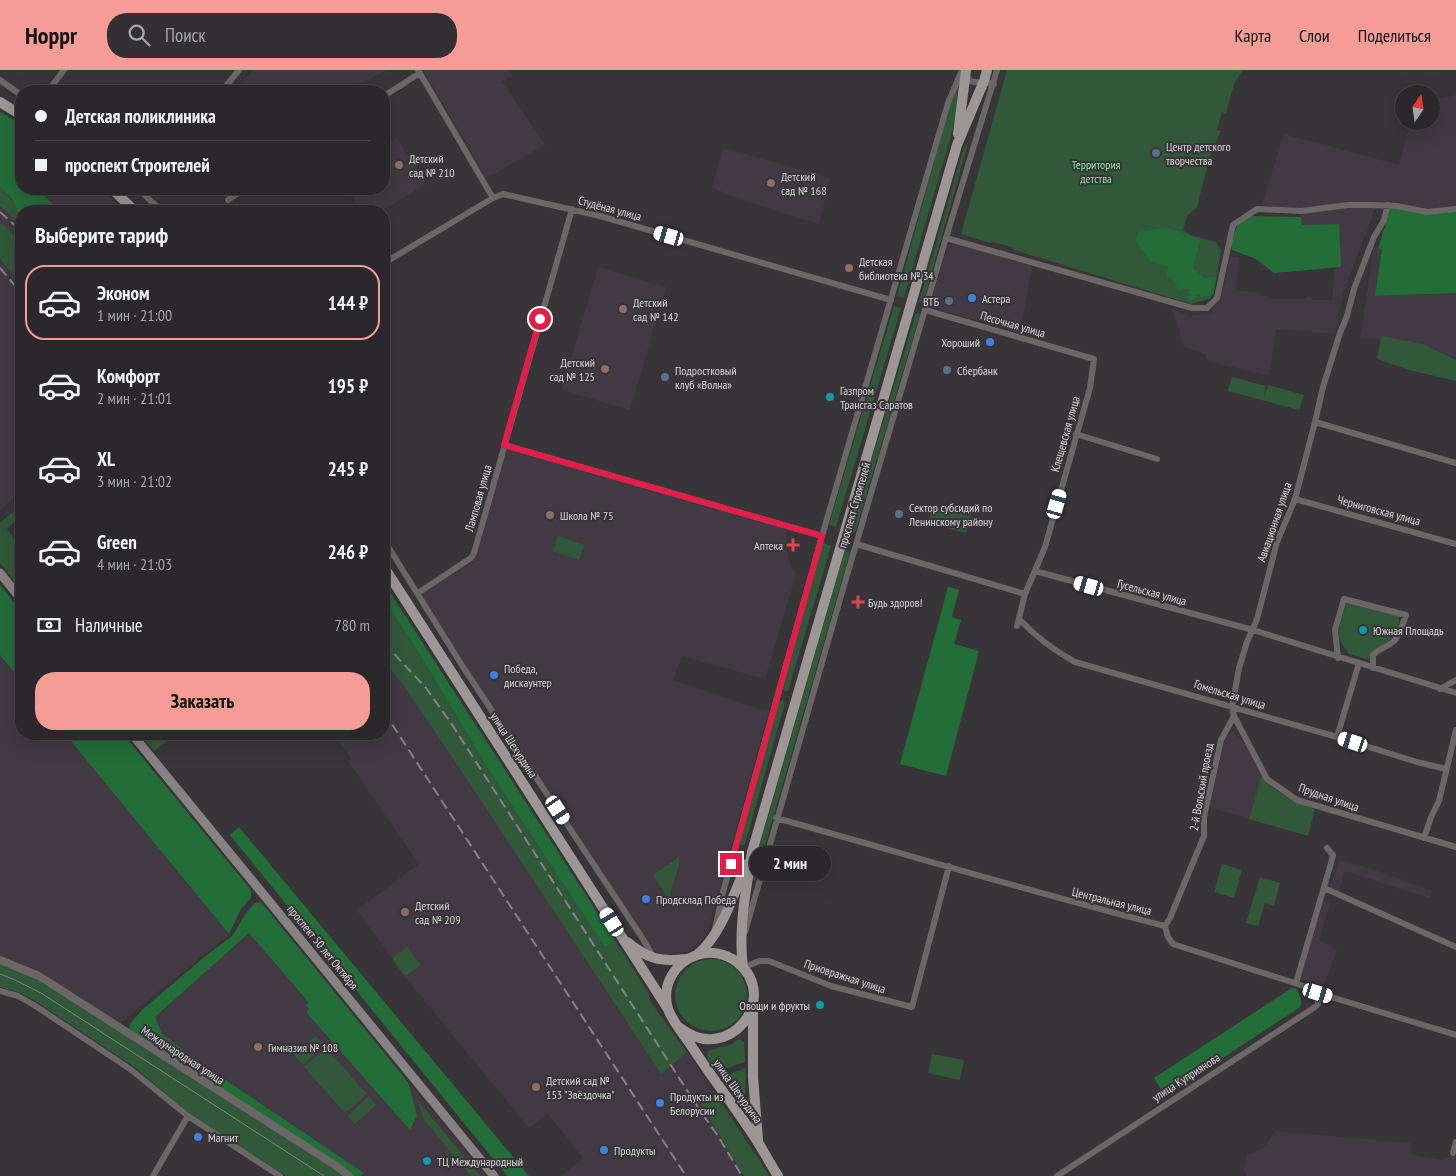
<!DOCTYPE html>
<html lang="ru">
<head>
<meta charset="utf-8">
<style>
	:root { --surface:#2a282a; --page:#323032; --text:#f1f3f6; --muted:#a5a6a8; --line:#464447; --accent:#f59c96 }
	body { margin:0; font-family:"PT Sans Narrow",sans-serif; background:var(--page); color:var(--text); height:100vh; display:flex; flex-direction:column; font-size:19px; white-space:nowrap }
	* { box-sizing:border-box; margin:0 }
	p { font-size:16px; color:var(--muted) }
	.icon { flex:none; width:28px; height:28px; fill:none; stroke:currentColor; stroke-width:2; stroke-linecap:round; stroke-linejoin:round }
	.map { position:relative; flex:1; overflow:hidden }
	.sheet { position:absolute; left:15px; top:135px; width:375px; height:535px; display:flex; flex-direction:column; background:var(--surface); border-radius:20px; box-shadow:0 5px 20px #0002,0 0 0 1px var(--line) }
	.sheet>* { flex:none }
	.hud { position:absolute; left:15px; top:15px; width:375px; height:110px; border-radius:20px; box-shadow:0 5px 20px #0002,0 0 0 1px var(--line); display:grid; align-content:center; height:110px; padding:0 20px; background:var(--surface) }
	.needle { width:32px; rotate:13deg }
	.fabs { position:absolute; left:1395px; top:15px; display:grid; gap:10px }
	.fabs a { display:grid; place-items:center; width:45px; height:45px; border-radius:50%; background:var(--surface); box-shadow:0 5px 20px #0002,0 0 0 1px var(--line); font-size:25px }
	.end { position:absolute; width:22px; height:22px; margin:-11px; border:6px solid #e11d48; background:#fff; box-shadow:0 0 0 2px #fff }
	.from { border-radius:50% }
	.bubble { position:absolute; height:35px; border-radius:18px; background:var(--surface); box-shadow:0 5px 20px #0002,0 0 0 1px var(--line); font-size:16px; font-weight:600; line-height:35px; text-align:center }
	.car { position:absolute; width:15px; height:30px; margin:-15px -8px; border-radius:6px; box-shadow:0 0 4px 1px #0007; background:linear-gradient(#fff 24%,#345 0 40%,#fff 0 76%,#345 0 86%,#fff 0) }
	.hud b { display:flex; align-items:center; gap:18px; height:48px; font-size:19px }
	.hud b+b { border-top:1px solid var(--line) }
	.hud i { width:12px; height:12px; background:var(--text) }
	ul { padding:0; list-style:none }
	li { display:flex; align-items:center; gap:15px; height:75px; margin:0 10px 8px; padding:0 10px; border:2px solid transparent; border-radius:20px }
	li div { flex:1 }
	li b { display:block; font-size:19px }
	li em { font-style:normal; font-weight:600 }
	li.current { border-color:var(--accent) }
	li>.icon { width:45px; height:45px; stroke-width:1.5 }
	h2 { padding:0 20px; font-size:22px; line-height:60px }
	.pay { display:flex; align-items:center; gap:12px; height:55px; padding:0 20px; font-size:19px }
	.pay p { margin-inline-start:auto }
	.button { display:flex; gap:10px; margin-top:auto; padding:10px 20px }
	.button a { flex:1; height:58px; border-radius:20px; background:var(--accent); color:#111; font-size:20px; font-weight:600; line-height:58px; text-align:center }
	header { display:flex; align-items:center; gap:30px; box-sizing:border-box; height:70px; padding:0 25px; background:var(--accent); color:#111 }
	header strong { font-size:24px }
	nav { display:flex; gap:28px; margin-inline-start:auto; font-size:18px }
	.search { width:350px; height:45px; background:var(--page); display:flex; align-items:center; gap:12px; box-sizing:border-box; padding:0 18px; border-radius:20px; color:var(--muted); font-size:19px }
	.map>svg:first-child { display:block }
</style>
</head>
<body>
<header>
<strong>Hoppr</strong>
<div class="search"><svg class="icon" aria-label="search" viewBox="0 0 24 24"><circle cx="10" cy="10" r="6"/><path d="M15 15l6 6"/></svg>Поиск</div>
<nav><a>Карта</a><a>Слои</a><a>Поделиться</a></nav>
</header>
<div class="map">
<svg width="1456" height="1106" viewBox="0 0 1456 1106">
	<rect width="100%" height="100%" fill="#383538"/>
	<path fill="#423a43" d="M254,0H387L366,11L361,12L351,21H235Z
		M423,0H509L512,6L502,12L545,75L487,108Z
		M1456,25V138L1436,140L1376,137L1344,220L1335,264L1276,259L1269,306L1208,291L1205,284L1184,277L1172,239L1191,246L1213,243L1214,236L1221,228L1231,186L1240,187L1236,220L1260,223L1261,226H1268L1269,229H1306L1307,227H1311L1312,230H1332L1335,199L1341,197L1302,155L1300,143L1262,134L1284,64L1399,95L1411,51H1431V30Z
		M397,68L426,114L382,141H361L347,119H384V76Z
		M723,78L830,108L819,154L736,128L712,117Z
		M36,119H102L125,141H61Z
		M0,136L21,156V171L0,152Z
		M959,174L1030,195L1032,197L1020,263L934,238L932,236L931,232L947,179L949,175Z
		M1374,178H1382L1376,226L1456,223V290L1423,274L1381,267V270L1360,268Z
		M0,189L21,214V422L0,440Z
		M598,197L666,217L630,340L562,320Z
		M512,379L789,460L785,472L791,497L796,504L765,609L682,586L673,610L758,639L769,640L708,860L699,874L688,882L661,884L655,881L651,876L423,531L422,525L427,520L473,492L504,385L507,381Z
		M0,585L21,611V664H65L229,864L120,953L115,951L43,905L17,892L0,886Z
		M384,592L402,613L468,711L661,1004L687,982L716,1025L701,1034L744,1106H561L583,1088L548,1044L529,1058L405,907L421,895L407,878L392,888L357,840L419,794L348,691L351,688L334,664H384Z
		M1233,661L1245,674L1262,705L1249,749L1213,738L1210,735L1225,669Z
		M1339,790L1375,800L1432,821L1429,828L1345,801L1339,821L1330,818Z
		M1323,831L1330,833L1319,870L1337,880L1323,917L1299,908Z
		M249,863L309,933V939L306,941L417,1045L408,1012L486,1106H361L364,1103L196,990L162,964L155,947Z
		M1275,1061L1411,1073L1412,1085L1442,1090L1456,1085V1106H1247L1244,1100L1247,1085L1264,1078Z"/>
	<path fill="#315839" d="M1007,0H1243L1234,14L1226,43L1222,42L1217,60L1221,61L1210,85L1197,137L1187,146L1183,160L1191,165L1216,172L1221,180L1214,223L1209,229L1191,234L1014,180L1012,177L993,172L990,173L961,164Z
		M958,19L957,37L951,66L904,228L897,226L950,35Z
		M969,70L923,233L919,232L957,101L964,78Z
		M0,117C11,128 21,140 21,156L0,136Z
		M0,152L21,171V214L0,189Z
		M894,236L901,238L836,457L829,455Z
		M916,243L920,244L855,463L850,461Z
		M1381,266L1423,274L1456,290V311L1409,300L1377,289Z
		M1232,307L1266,316L1264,328L1268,315L1304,325L1299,340L1228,321Z
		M21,435V446L7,459L21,477V519L0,493V453Z
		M933,435L971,445L966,463L928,453Z
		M558,466L584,475L579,490L553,481Z
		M823,473L831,476L788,621L785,622L783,619Z
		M845,480L850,482L755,810L753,811L751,809L759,778Z
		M384,530L414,575L491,704L605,876L615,870L649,924L650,931L687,982L661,1004L468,711L402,613L384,592Z
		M1349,532L1399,546C1401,563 1383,577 1373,588L1366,589L1349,584C1346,579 1340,573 1339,566C1338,559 1344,536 1349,532Z
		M783,630L785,633L745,774L742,775L739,773L779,631Z
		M140,664H176L154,681Z
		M1262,705C1273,723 1296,732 1315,739L1308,766L1249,749Z
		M678,788L680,791L669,829L653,805Z
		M1222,794L1242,800L1234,828L1214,822Z
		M1260,807L1280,813L1274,836L1265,833L1258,856L1246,853Z
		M407,877L421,895L405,907L392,888Z
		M675 925a36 36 0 1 1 72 0a36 36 0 1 1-72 0Z
		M0,893L17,899L40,911L333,1097L344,1106H286L190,1044L133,996L37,932L21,923L0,917Z
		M316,966L324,975L303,995L294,985Z
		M739,969L744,972L745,992L716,1002L707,987L708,981L732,974Z
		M326,978L367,1024L345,1043L304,997Z
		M932,984L964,990L960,1010L928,1003Z
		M746,998L745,1037L744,1040L720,1007Z
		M716,1025L770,1106H744L701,1034Z
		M369,1026L376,1035L355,1054L348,1046Z
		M418,1031L480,1106H471L424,1050Z"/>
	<path fill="#236d38" d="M0,42L21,54V119H36L61,141H21V149L12,129L0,117Z
		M1392,134L1436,140L1456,138V223L1375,226L1382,179L1378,178Z
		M1251,146L1301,147L1302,155L1339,154L1341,197L1274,203L1256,189L1232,180L1231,174L1237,156Z
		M1164,158L1179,161L1200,170L1193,198L1205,208L1216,207L1212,223L1209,226L1202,227L1197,224L1195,230L1188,231L1190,219L1177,220L1176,213L1167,206L1168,197L1150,191L1135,170L1138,162Z
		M384,513L615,870L605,877L491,704L414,575L384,530Z
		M0,515L21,541V611L0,585Z
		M948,517L959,520L952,547L961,550L954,574L979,581L946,706L900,694Z
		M65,664H123L251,820V828L241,839L229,864Z
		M239,757L529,1106H507L230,765Z
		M261,832L408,1012L417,1045L410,1060L306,942L309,939L306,935L309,933L249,863L155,947L162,964L196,990L364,1103L361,1106H353L337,1093L129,959L130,954L142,940L202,889L232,866L246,843L255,833Z
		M1292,918L1296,919C1300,924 1303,932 1300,937L1165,1026L1154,1008Z"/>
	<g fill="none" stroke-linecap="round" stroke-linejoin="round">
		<path stroke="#6a6766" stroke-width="6" d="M418,0L493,128L503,124L600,146L891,230
			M967,5L970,11C978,13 985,12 994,14
			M0,10L21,25
			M48,21L64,0
			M222,21L239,0
			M384,26L420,3
			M138,119L162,141
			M228,130L244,119
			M946,168L1192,238H1207L1217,228L1233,155L1257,139L1301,141L1348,135H1371L1397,136L1427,142L1456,139
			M384,193L493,128
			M925,240L1094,289L1090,318L1045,477L1025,524L1017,556
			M1315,352L1456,393
			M1076,364L1157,389
			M504,375L822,466
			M1295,429L1456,474
			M384,470L463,597L641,866L653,886
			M856,474L1025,524
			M1035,501L1253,560L1456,623
			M418,523L471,488L474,483L572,139
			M1019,549C1036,567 1053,580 1075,592L1337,667L1417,692L1446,699
			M1338,588L1335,560L1344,529L1406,545C1403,553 1400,565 1394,571C1388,577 1381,577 1373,585V598
			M1440,619L1456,610
			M1234,646L1267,709L1297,730L1456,777
			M1337,667L1359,593
			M776,748C906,784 1035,823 1165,856
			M1424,768L1431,747L1439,731L1456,660
			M1324,818L1456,877
			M1165,856L1170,848L1204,766V747L1221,670L1234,646L1232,637L1239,598L1247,572L1257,549L1277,472L1295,429L1315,352L1323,317L1340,263L1347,246L1354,219L1374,167L1384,150L1388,135
			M1165,856L1168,867L1173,874L1313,919L1318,923L1456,965
			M715,859L723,822L822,466L948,33L962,0
			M745,862L845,512L946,168L997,0
			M743,898L759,891H769L831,916L912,937L949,796
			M1296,913L1331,793L1333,785L1327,778
			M0,921L18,926L34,935L130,999L188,1046L280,1106
			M1453,1083L1456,1072
			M153,1106L188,1046
			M1057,1106L1315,937L1318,934V923"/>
		<path stroke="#6a6766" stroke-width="8" d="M0,890L39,906L335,1095L349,1106"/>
		<path stroke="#868281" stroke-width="9" d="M0,503L21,529
			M132,664L494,1106"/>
		<path stroke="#9c9695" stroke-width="10" d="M0,32L21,45
			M958,64L966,0
			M112,119L135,141
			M384,497L668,939
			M627,872C648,889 660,892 686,889
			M698,884C722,864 734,822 747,794
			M743,898C738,859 746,820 752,782L957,75L984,11L987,0
			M753,940V1007L758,1070
			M680,958C728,996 782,928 737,892C726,884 711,880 697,885C675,892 661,915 668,939C673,953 686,967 694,980C715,1012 739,1042 759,1074C765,1084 771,1095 778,1106"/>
		<path stroke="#858285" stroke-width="1" d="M0,904L15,910L41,923L324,1106"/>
		<path stroke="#858285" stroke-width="2" stroke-dasharray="10 5" stroke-linecap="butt" d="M0,142L21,161
			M0,198L21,223
			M384,573L426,618L451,653L701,1042L718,1066L742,1106
			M384,642L686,1106"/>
	</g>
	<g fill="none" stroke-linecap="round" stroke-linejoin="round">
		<path stroke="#e11d48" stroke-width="6" d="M540,249L504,375L822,466L731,794"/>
	</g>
	<g fill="#5c6f8a" stroke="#383538" stroke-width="2">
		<circle cx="1156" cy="83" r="5"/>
		<circle cx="949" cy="231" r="5"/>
		<circle cx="947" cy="300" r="5"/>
		<circle cx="665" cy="307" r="5"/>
		<circle cx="899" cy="444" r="5"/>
	</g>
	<g fill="#8d6e63" stroke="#383538" stroke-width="2">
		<circle cx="399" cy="95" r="5"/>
		<circle cx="771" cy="113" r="5"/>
		<circle cx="849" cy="198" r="5"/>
		<circle cx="623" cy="239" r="5"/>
		<circle cx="605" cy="299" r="5"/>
		<circle cx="550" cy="445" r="5"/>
		<circle cx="405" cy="842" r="5"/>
		<circle cx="258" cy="977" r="5"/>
		<circle cx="536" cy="1017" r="5"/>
	</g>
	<g fill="#3f7fe0" stroke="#383538" stroke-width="2">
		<circle cx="972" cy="228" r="5"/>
		<circle cx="990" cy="272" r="5"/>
		<circle cx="494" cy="605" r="5"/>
		<circle cx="646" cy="829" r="5"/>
		<circle cx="660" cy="1033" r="5"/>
		<circle cx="198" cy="1067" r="5"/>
		<circle cx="604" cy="1080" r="5"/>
	</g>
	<g fill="#0f9aa8" stroke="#383538" stroke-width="2">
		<circle cx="830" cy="327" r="5"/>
		<circle cx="1363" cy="560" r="5"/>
		<circle cx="820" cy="935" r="5"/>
		<circle cx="427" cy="1091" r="5"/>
	</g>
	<g fill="#e0444e" stroke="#383538" stroke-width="2">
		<path d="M790.5 467.5h5v5h5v5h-5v5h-5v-5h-5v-5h5z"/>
		<path d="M855.5 524.5h5v5h5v5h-5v5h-5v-5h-5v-5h5z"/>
	</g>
	<g text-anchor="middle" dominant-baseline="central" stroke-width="4" stroke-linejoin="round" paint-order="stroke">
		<g font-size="12" fill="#d8d5d8" stroke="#383538" text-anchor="start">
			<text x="1166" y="76">Центр детского<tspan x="1166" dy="14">творчества</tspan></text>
			<text x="409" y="88">Детский<tspan x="409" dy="14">сад № 210</tspan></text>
			<text x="781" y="106">Детский<tspan x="781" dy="14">сад № 168</tspan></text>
			<text x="859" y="191">Детская<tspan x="859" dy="14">библиотека № 34</tspan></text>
			<text x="982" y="228">Астера</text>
			<text x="939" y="231" text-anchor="end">ВТБ</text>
			<text x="633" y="232">Детский<tspan x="633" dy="14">сад № 142</tspan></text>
			<text x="980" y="272" text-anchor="end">Хороший</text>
			<text x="595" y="292" text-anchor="end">Детский<tspan x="595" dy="14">сад № 125</tspan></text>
			<text x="675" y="300">Подростковый<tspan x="675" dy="14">клуб «Волна»</tspan></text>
			<text x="957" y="300">Сбербанк</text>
			<text x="840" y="320">Газпром<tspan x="840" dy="14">Трансгаз Саратов</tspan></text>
			<text x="909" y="437">Сектор субсидий по<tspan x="909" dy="14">Ленинскому району</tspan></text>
			<text x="560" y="445">Школа № 75</text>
			<text x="783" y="475" text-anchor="end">Аптека</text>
			<text x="868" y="532">Будь здоров!</text>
			<text x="1373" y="560">Южная Площадь</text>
			<text x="504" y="598">Победа,<tspan x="504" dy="14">дискаунтер</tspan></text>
			<text x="656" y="829">Продсклад Победа</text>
			<text x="415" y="835">Детский<tspan x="415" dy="14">сад № 209</tspan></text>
			<text x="810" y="935" text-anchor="end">Овощи и фрукты</text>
			<text x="268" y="977">Гимназия № 108</text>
			<text x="546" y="1010">Детский сад №<tspan x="546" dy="14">153 "Звёздочка"</tspan></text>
			<text x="670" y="1026">Продукты из<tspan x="670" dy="14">Белорусии</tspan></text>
			<text x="208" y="1067">Магнит</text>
			<text x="614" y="1080">Продукты</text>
			<text x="437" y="1091">ТЦ Международный</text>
		</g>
		<g font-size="12" fill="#85e69a" stroke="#383538">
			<text x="1096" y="94">Территория<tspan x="1096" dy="14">детства</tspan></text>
		</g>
		<g font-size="12" fill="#d8d5d8" stroke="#383538">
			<text transform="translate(610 138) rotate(15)">Студёная улица</text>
			<text transform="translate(1013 254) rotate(16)">Песочная улица</text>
			<text transform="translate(1065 364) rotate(-74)">Клещевская улица</text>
			<text transform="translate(478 428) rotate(-74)">Ламповая улица</text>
			<text transform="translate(854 435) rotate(-74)">проспект Строителей</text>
			<text transform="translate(1379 440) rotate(15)">Черниговская улица</text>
			<text transform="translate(1274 452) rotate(-71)">Авиационная улица</text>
			<text transform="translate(1152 522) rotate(15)">Гусельская улица</text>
			<text transform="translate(1230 624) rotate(17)">Гомельская улица</text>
			<text transform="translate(514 675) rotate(57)">улица Шехурдина</text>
			<text transform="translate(1201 717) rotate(-80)">2-й Вольский проезд</text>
			<text transform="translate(1329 727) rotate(19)">Прудная улица</text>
			<text transform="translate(1112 831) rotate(14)">Центральная улица</text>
			<text transform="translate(323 877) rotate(51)">проспект 50 лет Октября</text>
			<text transform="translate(845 906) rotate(18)">Приовражная улица</text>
			<text transform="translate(183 985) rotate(33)">Международная улица</text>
			<text transform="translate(1186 1007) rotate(-33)">улица Куприянова</text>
			<text transform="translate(738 1021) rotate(55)">улица Шехурдина</text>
		</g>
	</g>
</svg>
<div class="fabs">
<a><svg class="needle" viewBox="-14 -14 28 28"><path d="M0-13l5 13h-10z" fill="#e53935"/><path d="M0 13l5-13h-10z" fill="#a5a6a8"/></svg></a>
</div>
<i class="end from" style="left:540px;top:249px"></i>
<i class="end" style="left:731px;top:794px"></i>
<div class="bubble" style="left:749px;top:776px;width:82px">2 мин</div>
<i class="car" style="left:669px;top:166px;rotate:286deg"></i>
<i class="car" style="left:1057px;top:434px;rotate:16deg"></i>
<i class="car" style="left:1089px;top:516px;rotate:286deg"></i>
<i class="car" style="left:1353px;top:672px;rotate:288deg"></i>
<i class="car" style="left:558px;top:740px;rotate:147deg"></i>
<i class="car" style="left:612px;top:852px;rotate:328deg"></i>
<i class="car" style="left:1318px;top:923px;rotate:107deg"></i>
<div class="hud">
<b><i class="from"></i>Детская поликлиника</b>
<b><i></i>проспект Строителей</b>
</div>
<section class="sheet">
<h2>Выберите тариф</h2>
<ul>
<li class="current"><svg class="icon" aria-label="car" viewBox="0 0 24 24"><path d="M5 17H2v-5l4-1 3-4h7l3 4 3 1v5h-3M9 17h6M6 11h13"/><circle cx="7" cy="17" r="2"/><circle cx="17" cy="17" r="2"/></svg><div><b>Эконом</b><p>1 мин · 21:00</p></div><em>144 ₽</em></li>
<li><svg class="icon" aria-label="car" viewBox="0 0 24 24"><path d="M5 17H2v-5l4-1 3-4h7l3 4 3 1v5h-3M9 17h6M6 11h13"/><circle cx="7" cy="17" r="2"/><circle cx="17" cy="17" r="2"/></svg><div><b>Комфорт</b><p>2 мин · 21:01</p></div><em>195 ₽</em></li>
<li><svg class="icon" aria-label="car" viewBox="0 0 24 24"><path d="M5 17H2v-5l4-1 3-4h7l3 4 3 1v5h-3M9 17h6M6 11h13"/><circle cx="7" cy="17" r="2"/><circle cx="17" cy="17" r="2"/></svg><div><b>XL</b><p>3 мин · 21:02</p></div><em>245 ₽</em></li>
<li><svg class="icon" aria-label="car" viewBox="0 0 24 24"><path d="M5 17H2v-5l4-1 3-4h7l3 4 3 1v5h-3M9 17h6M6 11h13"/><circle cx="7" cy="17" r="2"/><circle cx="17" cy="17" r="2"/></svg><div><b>Green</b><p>4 мин · 21:03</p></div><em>246 ₽</em></li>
</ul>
<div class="pay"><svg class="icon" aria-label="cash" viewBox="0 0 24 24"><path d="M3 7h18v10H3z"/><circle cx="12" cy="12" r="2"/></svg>Наличные<p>780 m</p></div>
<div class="button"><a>Заказать</a></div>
</section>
</div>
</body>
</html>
